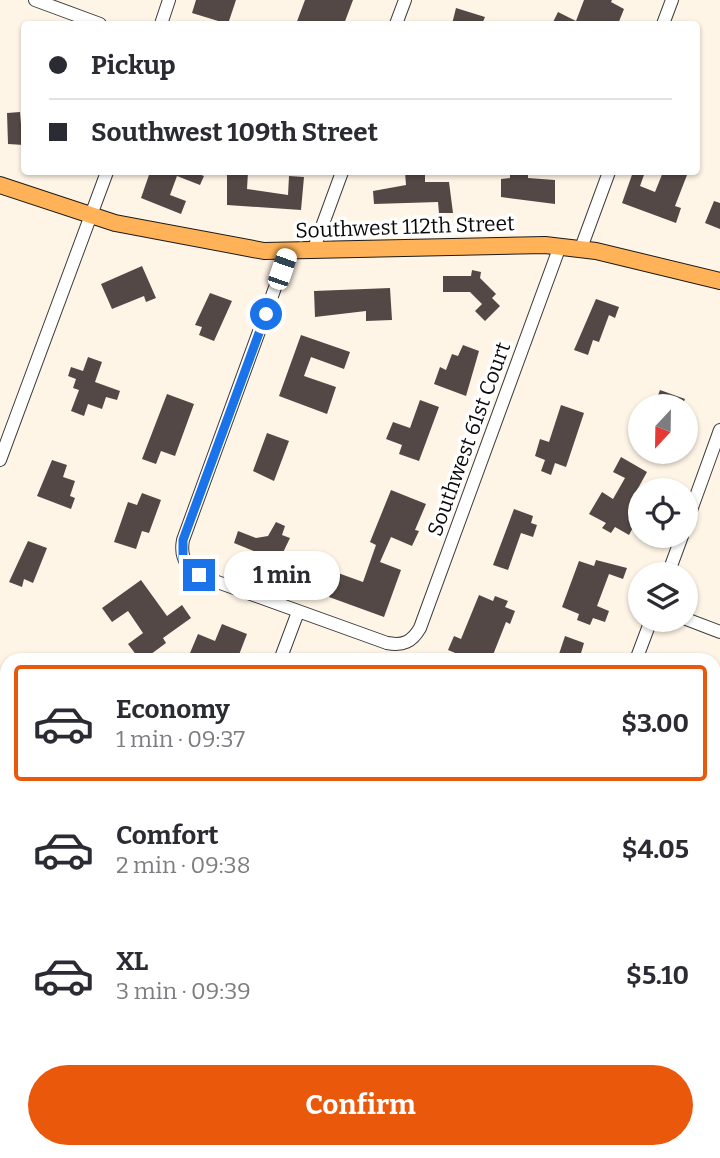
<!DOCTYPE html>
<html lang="en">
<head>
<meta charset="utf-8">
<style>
	:root { --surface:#fff; --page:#f2f2f3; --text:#2b2b33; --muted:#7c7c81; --line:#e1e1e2; --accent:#ea580c }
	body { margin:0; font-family:Bitter,serif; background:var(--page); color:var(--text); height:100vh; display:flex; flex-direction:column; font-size:26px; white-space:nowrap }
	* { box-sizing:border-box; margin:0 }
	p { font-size:23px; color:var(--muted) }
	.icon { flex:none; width:38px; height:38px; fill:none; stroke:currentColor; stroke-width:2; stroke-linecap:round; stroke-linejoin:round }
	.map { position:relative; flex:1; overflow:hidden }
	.panel { position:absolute; left:0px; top:653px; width:721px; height:506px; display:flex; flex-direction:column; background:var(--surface); border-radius:21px 21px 0 0; box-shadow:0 2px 5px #0004 }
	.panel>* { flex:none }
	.hud { position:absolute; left:21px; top:21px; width:679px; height:154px; border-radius:7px; box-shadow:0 2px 5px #0004; display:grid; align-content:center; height:154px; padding:0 28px; background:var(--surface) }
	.needle { width:46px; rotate:202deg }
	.fabs { position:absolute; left:628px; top:394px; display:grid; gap:14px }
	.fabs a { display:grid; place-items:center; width:70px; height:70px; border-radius:50%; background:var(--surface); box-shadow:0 2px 5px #0004; font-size:35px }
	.end { position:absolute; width:32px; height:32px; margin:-16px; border:9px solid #1a73e8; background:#fff; box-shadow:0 0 0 4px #fff }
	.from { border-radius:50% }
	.bubble { position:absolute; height:49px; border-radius:24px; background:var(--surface); box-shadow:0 2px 5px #0004; font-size:23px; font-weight:700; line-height:49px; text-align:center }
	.car { position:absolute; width:21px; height:42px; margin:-21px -10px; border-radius:9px; box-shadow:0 0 5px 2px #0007; background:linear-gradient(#fff 24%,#345 0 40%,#fff 0 76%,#345 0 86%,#fff 0) }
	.hud b { display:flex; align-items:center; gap:24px; height:66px; font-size:26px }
	.hud b+b { border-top:2px solid var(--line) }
	.hud i { width:18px; height:18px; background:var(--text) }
	ul { padding:12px 0 0; list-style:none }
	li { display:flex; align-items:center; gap:21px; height:116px; margin:0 14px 10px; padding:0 14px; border:4px solid transparent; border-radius:7px }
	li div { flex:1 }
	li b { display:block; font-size:26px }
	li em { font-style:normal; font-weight:700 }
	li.current { border-color:var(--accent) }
	li>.icon { width:63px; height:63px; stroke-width:1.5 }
	.cta { display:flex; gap:14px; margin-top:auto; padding:14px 28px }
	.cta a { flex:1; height:80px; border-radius:42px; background:var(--accent); color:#fff; font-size:28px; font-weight:700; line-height:80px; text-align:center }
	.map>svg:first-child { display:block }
</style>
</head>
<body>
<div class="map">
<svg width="720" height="1158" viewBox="0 0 720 1158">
	<rect width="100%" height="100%" fill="#fff5e7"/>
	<path fill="#534846" d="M196,0H236L228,24L192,13Z
		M305,0H353L344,24H296Z
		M584,0H612L611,2L624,9L618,24H552L558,12L576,21Z
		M456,8L485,17L482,24H452Z
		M20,112L21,124H24V145L8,144L7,113Z
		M150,172H193L204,176L200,185L177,176L170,195L186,201L181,214L141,198Z
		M227,172H248L247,189L288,195L289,176L304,177L301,210L227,205Z
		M405,172H425V182H449L453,213H439L438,202L374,204L373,191L406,185Z
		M510,172H528V178L555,180V204L501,197V179L510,178Z
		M633,172H645L640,186L655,192L663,172L687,175L675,206L681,208L676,223L622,203Z
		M714,201L720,203V229L705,223Z
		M142,266L156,298L146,302L144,296L112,309L101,284Z
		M472,270L481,272L480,278L496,294L492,298L500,306L485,321L475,311L482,304L470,292H443V276H471Z
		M390,288L392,320L366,321V311L315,317L314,291Z
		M210,293L232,301L214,341L199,335L202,327L195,325Z
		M596,299L619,307L615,318L609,315L599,342L593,340L588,355L574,350Z
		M301,335L350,352L344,369L311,357L304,376L336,387L327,414L279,396Z
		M463,345L479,351L466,396L434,384L440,367L446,370L452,354L458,356Z
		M88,357L102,362L95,382L120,391L117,400L106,397L102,409L88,404L84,416L71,411L79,390L73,388L76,379L68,376L71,367L83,371Z
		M660,390L685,399L682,406H654Z
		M167,394L194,404L175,456L161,451L156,464L142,459Z
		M420,400L439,407L419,461L399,454L402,445L386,439L393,422L410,428Z
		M561,405L584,413L566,467L555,463L551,475L541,471L545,460L535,456L540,439L549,442Z
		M267,433L289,441L274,481L253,471Z
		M621,457L647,472L636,492L640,495V514L629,535L615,527L611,533L602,528L606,523L589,514L602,492L613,499L625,478L613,472Z
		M52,460L67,465L63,477L75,481L70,496L75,498L71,509L37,496Z
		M391,490L426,504L415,530L419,531L412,546L391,537L380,562L401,570L384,617L329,597L338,573L363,582L376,545L370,542Z
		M142,493L161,500L149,533L142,531L136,549L114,542L128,502L137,505Z
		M514,509L533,516L531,523L537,525L533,537L521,533L508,570L493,565Z
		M276,522L285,526L282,535L290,538L277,565L264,560L266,556L234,543L238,531L256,538L268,536Z
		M28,541L47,548L33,583L24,579L22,587L9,582Z
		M596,560L627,568L623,579L609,574L597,606L609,611L605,622L593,618L590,625L577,620L579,614L562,607L579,561L594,566Z
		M141,580L167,616L182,605L191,618L163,638L166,643L143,660H140L128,644L143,633L128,611L112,622L102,608Z
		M479,595L493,601L495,596L508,601L505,607L515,611L510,624L506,622L491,660H472L448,650L454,636L461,639Z
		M222,624L247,634L237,660H221L208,654L206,660L190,653L198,634L215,641Z
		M565,636L584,643L579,660H557Z"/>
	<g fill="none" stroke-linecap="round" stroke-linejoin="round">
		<defs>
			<path id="minor" d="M35,0L100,24
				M161,24L169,0
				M396,24L405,0
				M663,24L672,0
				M581,248L609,172
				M313,251L342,172
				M288,252L183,540C179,561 190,571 209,579L387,643C403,646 412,642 420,628L560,246
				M0,460L107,172
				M686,524L720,430
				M668,574L682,536
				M686,619L720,632
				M280,660L298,612
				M636,660L651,620
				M0,721L7,724
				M714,987L720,990
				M0,1081L7,1084
				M196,1152L214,1158
				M454,1158L457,1152"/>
			<path id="major" d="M0,185L115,223L264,251L545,245L596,251L720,281"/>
		</defs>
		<use href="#minor" stroke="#3d3d3d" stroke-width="14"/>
		<use href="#major" stroke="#1b1b1b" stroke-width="18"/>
		<use href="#minor" stroke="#fff" stroke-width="12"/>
		<use href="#major" stroke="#ffb257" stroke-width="16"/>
	</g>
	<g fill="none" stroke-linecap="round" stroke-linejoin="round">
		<path stroke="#1a73e8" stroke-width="9" d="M199,575L183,559V540L266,314"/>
	</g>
	<g text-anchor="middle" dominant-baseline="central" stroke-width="7" stroke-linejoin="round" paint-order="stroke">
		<g font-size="21" fill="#0a0a0a" stroke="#fff">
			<text transform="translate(405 227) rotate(-2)">Southwest 112th Street</text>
			<text transform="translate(469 439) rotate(-70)">Southwest 61st Court</text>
		</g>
	</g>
</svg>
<div class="fabs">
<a><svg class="needle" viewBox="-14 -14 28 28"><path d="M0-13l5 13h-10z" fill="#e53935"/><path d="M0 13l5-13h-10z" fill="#7c7c81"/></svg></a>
<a><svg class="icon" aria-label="locate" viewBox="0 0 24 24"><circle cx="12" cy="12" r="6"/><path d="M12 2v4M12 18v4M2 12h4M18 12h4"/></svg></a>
<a><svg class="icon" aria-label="layers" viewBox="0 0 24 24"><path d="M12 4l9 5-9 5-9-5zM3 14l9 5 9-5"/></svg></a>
</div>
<i class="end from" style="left:266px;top:314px"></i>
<i class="end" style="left:199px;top:575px"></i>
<div class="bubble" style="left:224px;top:551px;width:116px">1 min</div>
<i class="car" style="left:282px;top:269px;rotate:19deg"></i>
<div class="hud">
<b><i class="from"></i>Pickup</b>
<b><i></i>Southwest 109th Street</b>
</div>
<section class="panel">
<ul>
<li class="current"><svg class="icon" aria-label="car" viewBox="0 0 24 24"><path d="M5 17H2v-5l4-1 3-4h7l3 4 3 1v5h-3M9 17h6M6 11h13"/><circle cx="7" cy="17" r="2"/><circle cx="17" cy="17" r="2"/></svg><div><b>Economy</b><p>1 min · 09:37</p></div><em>$3.00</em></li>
<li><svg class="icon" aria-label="car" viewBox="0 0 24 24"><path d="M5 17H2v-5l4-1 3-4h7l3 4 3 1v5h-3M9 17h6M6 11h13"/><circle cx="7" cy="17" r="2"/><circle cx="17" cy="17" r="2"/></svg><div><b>Comfort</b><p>2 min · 09:38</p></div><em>$4.05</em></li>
<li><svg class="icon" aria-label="car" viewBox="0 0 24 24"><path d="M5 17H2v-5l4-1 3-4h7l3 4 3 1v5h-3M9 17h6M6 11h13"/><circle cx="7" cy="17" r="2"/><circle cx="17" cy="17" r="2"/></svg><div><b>XL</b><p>3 min · 09:39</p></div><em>$5.10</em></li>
</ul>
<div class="cta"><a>Confirm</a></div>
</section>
</div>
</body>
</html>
